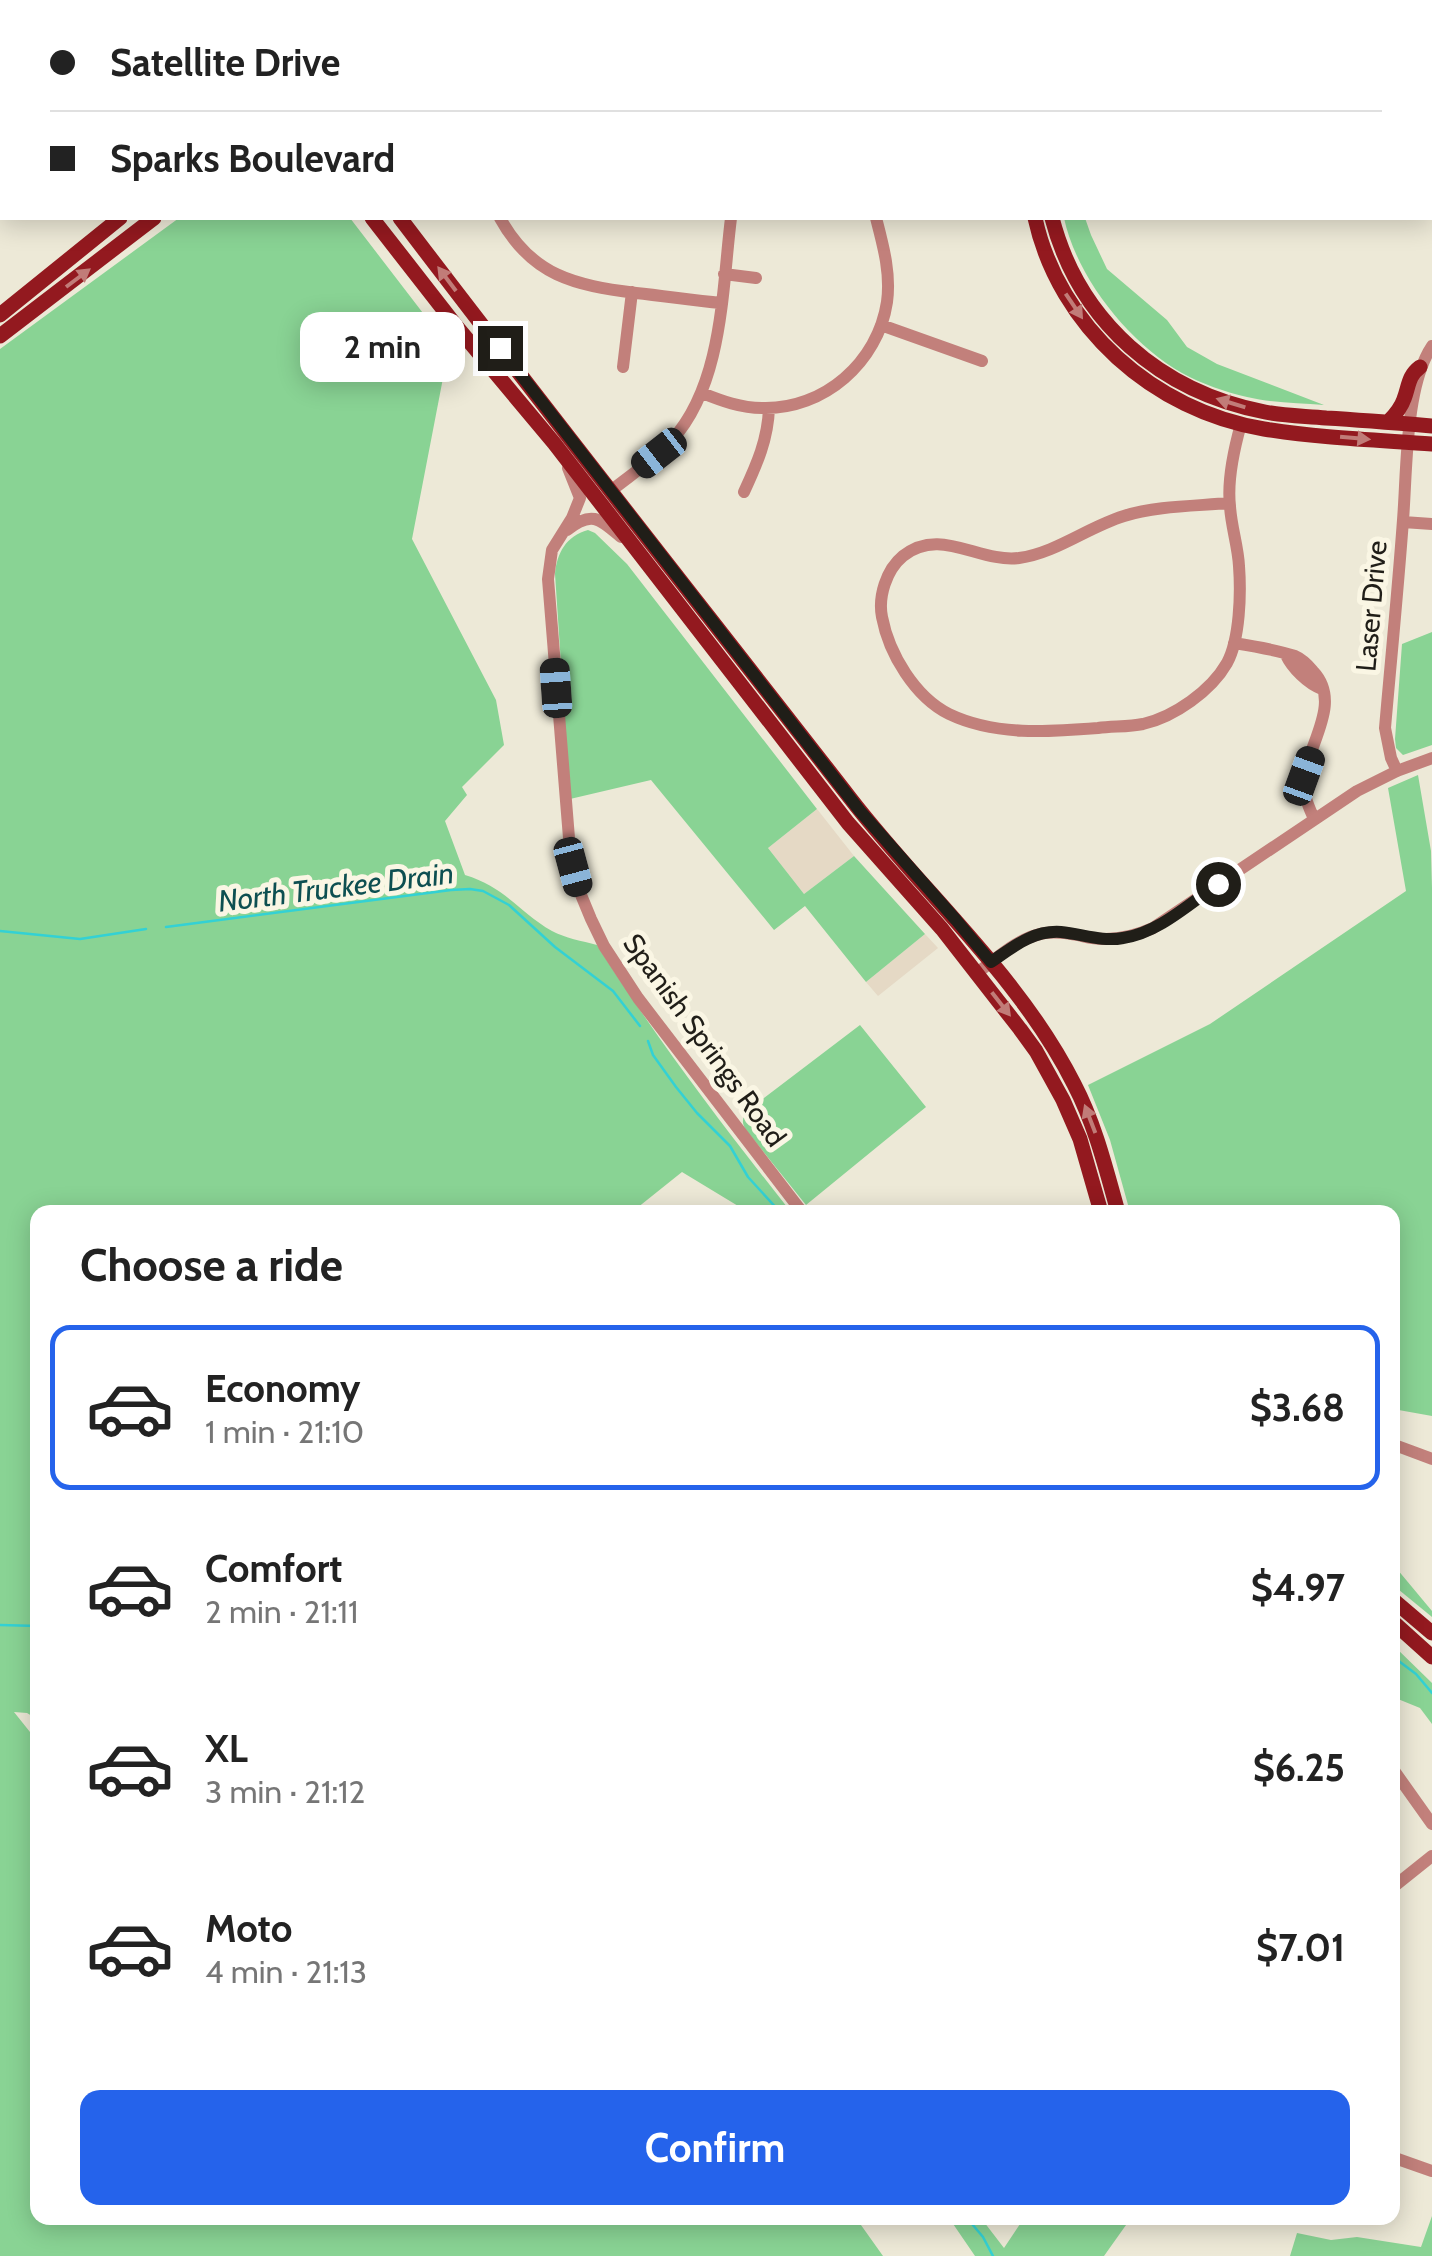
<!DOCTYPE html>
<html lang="en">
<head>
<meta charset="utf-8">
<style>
	:root { --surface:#fff; --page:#f6f6f6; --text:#222; --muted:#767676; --line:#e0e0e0; --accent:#2563eb }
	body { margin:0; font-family:Cabin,sans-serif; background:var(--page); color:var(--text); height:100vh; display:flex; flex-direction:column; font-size:38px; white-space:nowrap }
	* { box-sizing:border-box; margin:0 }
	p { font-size:32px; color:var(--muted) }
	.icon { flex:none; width:55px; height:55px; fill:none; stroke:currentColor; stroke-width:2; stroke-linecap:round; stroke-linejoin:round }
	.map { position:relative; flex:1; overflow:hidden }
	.drawer { position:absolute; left:30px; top:1205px; width:1370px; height:1020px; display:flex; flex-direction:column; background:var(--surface); border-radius:20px; box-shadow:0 5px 25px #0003 }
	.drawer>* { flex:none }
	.guide { position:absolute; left:0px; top:0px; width:1432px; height:220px; box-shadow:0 5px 25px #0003; display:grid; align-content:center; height:220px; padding:0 50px; background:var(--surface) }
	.end { position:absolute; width:45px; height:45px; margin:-22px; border:12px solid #201e18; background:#fff; box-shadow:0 0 0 5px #fff }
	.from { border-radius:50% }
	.bubble { position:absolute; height:70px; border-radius:20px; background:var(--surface); box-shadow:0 5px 25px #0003; font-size:32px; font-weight:700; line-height:70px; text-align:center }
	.car { position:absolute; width:30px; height:60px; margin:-30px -15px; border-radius:12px; box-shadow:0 0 8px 2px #0007; background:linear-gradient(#222 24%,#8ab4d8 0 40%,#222 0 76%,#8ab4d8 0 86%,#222 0) }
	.guide b { display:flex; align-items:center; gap:35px; height:95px; font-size:38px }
	.guide b+b { border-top:2px solid var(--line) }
	.guide i { width:25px; height:25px; background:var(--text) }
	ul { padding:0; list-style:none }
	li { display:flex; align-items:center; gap:30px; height:165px; margin:0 20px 15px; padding:0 30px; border:5px solid transparent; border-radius:20px }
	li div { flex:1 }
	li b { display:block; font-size:38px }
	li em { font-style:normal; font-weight:700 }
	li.current { border-color:var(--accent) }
	li>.icon { width:90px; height:90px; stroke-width:1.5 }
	h2 { padding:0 50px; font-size:45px; line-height:120px }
	.action { display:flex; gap:20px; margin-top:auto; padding:20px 50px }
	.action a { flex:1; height:115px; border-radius:20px; background:var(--accent); color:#fff; font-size:40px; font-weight:700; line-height:115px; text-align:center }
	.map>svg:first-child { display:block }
</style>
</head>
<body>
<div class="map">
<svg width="1432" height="2256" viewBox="0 0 1432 2256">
	<rect width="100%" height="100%" fill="#ede9d7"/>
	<path fill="#e5d9c5" d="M817,809L854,856L804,894L768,848Z
		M925,934L938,948L878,996L866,982Z"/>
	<path fill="#89d394" d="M2,37V215L0,216V38Z
		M179,218H350L449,347L412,539L496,700L504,745L462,787L467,795L445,821L465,875C505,887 519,912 552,931C565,938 582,941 597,945C656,1038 723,1126 791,1212H748L682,1172L632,1212H38L37,1719L27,1713L14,1712L38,1742V2218H856L883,2256H0V349Z
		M1064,218H1085L1091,235L1107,269L1167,320L1187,347L1217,364L1324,405C1298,403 1272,403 1247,397C1225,392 1202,384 1182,373C1129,343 1077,278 1064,218Z
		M588,530L595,533L627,564L817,809L768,848L804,894L854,856L925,934L866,982L805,906L774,930L651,780L570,799L555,574C557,553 566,536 588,530Z
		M1432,632V745L1403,755L1396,748L1395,739L1402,644Z
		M1418,775L1431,851L1432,888V1416L1393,1409L1392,1212H1130L1110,1140L1088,1085L1210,1024L1406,891L1388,788Z
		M860,1025L926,1107L806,1205L746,1130C738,1118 747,1112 756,1104Z
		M1392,1563L1432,1611V1617L1393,1585Z
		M1392,1644L1432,1683V1724L1420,1708L1393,1697Z
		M1432,2216V2256H1290L1297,2233L1331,2240L1357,2237L1421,2247Z
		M949,2218H981L1004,2248L1024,2218H1131L1104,2256H975Z"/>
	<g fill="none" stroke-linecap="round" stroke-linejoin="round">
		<path stroke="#33d1d4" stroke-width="2.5" d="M166,927L451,890L470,889L483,891L509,905L555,947L613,991L640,1026
			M0,931L80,939L146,929
			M648,1041L653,1055L676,1087L697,1113L730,1146L748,1177L780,1212
			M0,1625L38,1626
			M1392,1656L1416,1674L1432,1693
			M967,2218L983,2237L993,2256"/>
		<path stroke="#c2807b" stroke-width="12" d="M1413,0L1415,2
			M621,2V0
			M740,2L742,0
			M871,2V0
			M1279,2L1283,0
			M1430,27L1432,31
			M500,218C532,276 574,285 636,293C664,296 692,300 721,303
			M724,274L756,278
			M881,325L982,361
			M623,367L632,292
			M702,393C722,401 741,408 762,408C824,410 878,362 887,302C891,273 883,245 876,218
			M568,468L580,498L572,518L552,550L548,579L569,838L579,890L591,919L604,946L638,998L802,1212
			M612,490C632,474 655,459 672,440C723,384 722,290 731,218
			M744,492C757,464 768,439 769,408
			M1229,503C1196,506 1155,506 1124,516C1088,527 1056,553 1019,558C979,563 940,526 903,556C886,570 878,597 882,617C889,654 915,697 949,714C995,736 1048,732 1098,728C1112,726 1128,727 1143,724C1174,717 1211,691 1227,663C1240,639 1241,593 1239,566C1238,546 1231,526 1230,506C1227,480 1234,449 1241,424
			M1403,522L1432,524
			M567,530C592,510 600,519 621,537
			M1234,643C1253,646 1277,650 1295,656C1302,659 1308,665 1313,671C1344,704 1305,747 1304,782C1303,795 1309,807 1314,819
			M1286,655C1292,668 1308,684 1322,689
			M1397,771L1391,758L1385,728C1391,659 1398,589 1403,520C1407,470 1405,386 1432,346
			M977,973C997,958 1019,937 1045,933C1061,931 1076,935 1092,938C1114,941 1133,937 1153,928L1357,791L1397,771L1432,758
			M1392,1444L1432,1459
			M1395,1772L1432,1824
			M1392,1888L1432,1856
			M1392,2157L1432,2171"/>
		<path stroke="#93191f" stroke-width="15" d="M192,0L194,2
			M204,0L206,2
			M233,0L235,2
			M997,0L998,2
			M393,2L396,0
			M422,2L425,0
			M372,218L457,327L554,443L848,823L942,929L1020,1029L1036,1051L1063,1100L1080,1139L1101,1212
			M400,218C548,413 700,605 850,798C924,894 1019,975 1074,1084C1095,1124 1106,1169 1118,1212
			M1035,218C1059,327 1154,411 1264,429C1319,438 1376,440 1432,444
			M1052,218C1079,322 1161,392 1265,412C1284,416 1306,416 1326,418C1361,420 1397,423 1432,426
			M0,315L120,218
			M0,336L154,218
			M1388,422C1395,415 1401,408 1404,399C1409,386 1408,376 1420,367
			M1392,1599L1432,1633
			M1392,1621L1432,1657"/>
	</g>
	<defs><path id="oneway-solid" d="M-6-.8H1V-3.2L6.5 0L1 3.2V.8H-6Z" transform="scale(2.5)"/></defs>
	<g fill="#c17c78">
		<use href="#oneway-solid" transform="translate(78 278) rotate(-37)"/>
		<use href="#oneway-solid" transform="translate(447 279) rotate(-127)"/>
		<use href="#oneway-solid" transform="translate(1074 306) rotate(56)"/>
		<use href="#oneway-solid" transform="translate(1231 403) rotate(-163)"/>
		<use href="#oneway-solid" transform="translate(1355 438) rotate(5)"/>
		<use href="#oneway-solid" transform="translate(1001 1004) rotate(52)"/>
		<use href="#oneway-solid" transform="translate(1090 1119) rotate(-111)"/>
	</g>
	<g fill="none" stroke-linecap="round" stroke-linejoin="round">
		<path stroke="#201e18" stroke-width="12" d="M500,348L860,811L956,920L991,962C1013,947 1033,930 1061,932C1082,934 1102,942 1123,938C1158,933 1189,904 1218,884"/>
	</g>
	<g text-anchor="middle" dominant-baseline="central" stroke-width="10" stroke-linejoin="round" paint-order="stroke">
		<g font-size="28" fill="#201e18" stroke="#faf6e4">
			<text transform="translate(1371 606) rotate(-85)">Laser Drive</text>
			<text transform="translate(705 1040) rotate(54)">Spanish Springs Road</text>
		</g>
		<g font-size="30" font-style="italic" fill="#0d4f51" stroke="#faf6e4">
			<text transform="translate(336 887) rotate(-7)">North Truckee Drain</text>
		</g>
	</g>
</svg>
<i class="end from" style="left:1218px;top:884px"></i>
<i class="end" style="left:500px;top:348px"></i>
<div class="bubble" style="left:300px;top:312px;width:165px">2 min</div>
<i class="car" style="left:659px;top:453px;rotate:232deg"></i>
<i class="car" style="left:556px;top:688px;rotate:356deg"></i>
<i class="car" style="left:1304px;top:776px;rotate:20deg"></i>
<i class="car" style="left:573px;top:867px;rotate:165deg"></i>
<div class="guide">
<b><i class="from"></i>Satellite Drive</b>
<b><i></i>Sparks Boulevard</b>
</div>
<section class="drawer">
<h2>Choose a ride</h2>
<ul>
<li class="current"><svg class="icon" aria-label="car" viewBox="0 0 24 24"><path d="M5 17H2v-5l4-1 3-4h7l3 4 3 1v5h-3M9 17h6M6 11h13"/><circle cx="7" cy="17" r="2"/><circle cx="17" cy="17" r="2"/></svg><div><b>Economy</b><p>1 min · 21:10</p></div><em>$3.68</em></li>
<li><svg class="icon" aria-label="car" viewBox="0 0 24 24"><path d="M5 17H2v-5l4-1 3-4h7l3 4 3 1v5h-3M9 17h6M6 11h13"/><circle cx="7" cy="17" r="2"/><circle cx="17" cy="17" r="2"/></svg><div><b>Comfort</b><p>2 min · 21:11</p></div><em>$4.97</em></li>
<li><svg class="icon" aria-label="car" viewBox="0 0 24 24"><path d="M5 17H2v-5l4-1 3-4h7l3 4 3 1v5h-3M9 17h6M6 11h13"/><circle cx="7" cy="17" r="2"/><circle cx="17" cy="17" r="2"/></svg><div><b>XL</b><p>3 min · 21:12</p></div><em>$6.25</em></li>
<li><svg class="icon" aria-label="car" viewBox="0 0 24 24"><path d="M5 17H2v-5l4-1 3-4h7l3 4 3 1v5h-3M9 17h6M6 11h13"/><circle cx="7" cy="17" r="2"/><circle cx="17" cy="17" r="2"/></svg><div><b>Moto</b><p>4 min · 21:13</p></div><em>$7.01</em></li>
</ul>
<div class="action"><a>Confirm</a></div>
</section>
</div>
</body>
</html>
